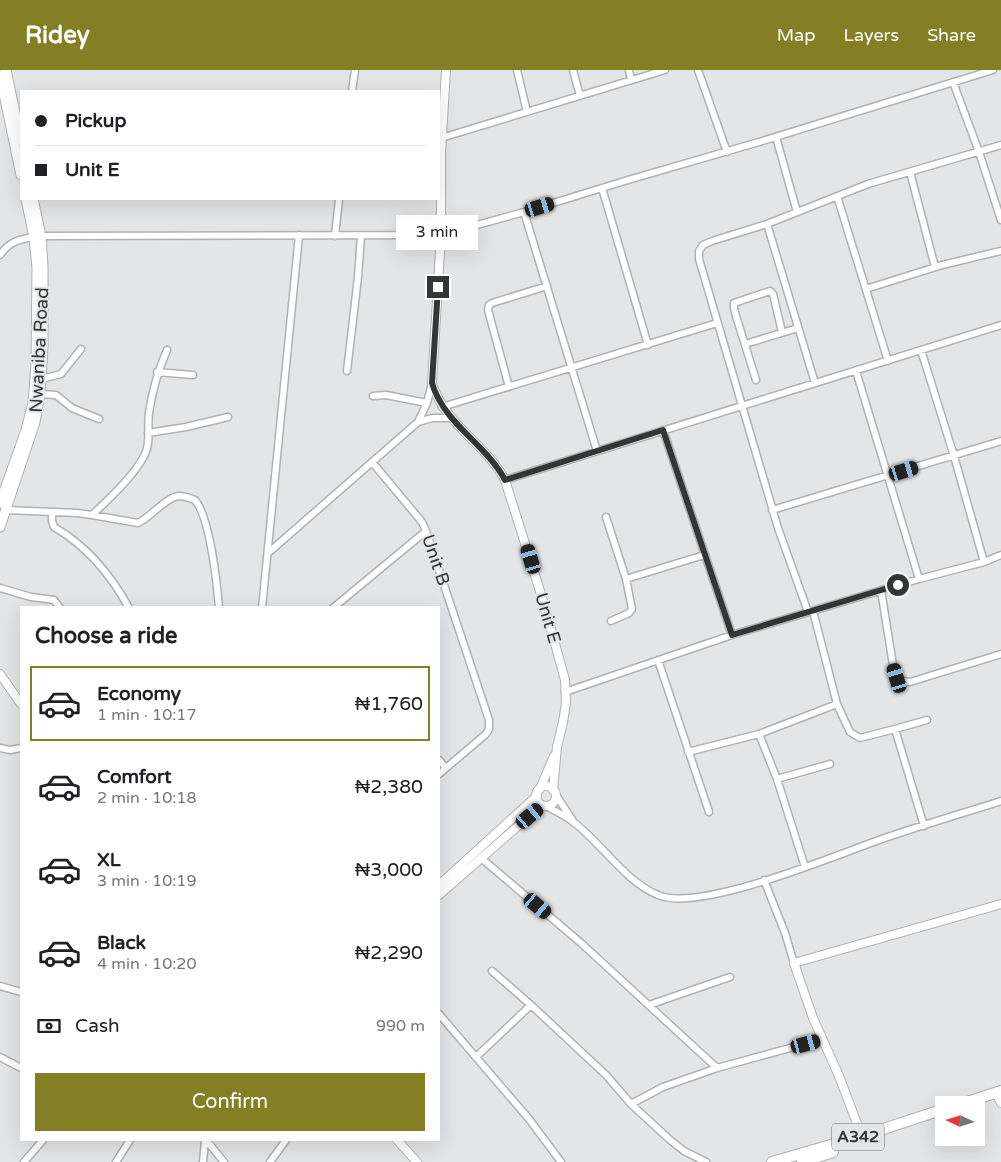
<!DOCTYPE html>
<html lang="en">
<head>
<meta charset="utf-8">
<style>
	:root { --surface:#fff; --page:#f2f2f2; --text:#202124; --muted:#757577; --line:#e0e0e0; --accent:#847e25 }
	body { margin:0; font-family:"Varela Round",sans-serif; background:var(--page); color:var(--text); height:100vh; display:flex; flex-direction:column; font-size:19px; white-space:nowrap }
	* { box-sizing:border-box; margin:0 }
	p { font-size:16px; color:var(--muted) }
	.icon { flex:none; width:28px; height:28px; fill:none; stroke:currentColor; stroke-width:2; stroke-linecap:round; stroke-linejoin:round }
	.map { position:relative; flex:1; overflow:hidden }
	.details { position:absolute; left:20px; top:536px; width:420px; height:535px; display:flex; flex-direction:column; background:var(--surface); border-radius:0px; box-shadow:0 5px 20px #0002 }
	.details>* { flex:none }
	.guide { position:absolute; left:20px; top:20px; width:420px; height:110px; border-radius:0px; box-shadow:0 5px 20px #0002; display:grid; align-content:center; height:110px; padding:0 15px; background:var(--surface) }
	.needle { width:32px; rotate:274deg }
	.fabs { position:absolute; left:935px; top:1026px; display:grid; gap:10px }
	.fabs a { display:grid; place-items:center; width:50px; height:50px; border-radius:0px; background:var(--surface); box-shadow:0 5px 20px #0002; font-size:25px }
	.end { position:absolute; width:22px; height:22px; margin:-11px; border:6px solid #343535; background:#fff; box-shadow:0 0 0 2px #fff }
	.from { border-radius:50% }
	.bubble { position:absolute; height:35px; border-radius:0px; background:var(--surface); box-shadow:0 5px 20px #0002; font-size:16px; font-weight:600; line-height:35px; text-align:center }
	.car { position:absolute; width:15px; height:30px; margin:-15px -8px; border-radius:6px; box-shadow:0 0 4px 1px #0007; background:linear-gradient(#222 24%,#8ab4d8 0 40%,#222 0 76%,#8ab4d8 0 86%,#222 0) }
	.guide b { display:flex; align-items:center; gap:18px; height:48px; font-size:19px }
	.guide b+b { border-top:1px solid var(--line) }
	.guide i { width:12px; height:12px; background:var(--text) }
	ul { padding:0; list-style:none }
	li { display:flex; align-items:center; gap:15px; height:75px; margin:0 10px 8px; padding:0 5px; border:2px solid transparent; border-radius:0px }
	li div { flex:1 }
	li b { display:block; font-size:19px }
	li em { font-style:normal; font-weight:600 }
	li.on { border-color:var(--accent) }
	li>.icon { width:45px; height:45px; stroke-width:1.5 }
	h2 { padding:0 15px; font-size:22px; line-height:60px }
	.pay { display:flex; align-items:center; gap:12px; height:55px; padding:0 15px; font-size:19px }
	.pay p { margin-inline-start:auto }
	.primary-button { display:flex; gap:10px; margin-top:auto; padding:10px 15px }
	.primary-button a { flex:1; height:58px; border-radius:0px; background:var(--accent); color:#fff; font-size:20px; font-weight:600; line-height:58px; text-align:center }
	header { display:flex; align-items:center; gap:30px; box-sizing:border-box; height:70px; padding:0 25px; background:var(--accent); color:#fff }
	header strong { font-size:24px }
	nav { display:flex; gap:28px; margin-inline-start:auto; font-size:18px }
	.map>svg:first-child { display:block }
</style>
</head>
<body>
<header>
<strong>Ridey</strong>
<nav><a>Map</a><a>Layers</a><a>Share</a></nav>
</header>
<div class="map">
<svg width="1001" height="1092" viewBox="0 0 1001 1092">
	<rect width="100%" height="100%" fill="#e4e5e7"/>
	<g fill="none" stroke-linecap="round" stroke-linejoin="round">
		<defs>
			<path id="minor" d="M517,0L527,42
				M573,0L580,26
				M629,0L631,10
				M698,0L727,82
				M953,12L979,82L1001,150
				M352,21L355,0
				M776,67L797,142
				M441,68L665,0
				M910,102L935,197
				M602,118L648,275
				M837,126L888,291
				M524,142L597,381
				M767,154L815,313
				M41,166L441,165L524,142L628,110L759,72L993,0
				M335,166L339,129
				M0,185C9,172 19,169 34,167
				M866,219L942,195L1001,181
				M745,274L798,258
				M921,280L954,386L984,492
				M347,301L358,207L361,166
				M856,301L919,509
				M157,302L193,305
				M41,309L61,304L81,279
				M756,310L736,246L734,238V233L770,221L773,224L782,262
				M509,317L488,240L489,235L492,233L547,216
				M40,324L56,325L72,338L99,349
				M373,326L386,325L427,333
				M442,337L717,253
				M418,352L432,348H450
				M663,360L732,565
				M148,363L186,357L228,347
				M372,392L422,452L426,461L489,650V659L486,664L439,704
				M505,410L1001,255
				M6,440L77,443L92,445C108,430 136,404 145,384C151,372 147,356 149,343C152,321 158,301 167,280
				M772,440L1001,371
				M52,442V451L54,457C87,476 111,505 129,538
				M92,445L138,453C151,447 166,427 179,426C184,426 190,428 195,430C210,448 217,513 219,538
				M606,447L626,509L632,539L629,543L611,551
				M268,483L418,352L427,333L432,313
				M626,509L704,485
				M0,518L31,527L54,530L60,538
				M881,520L893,595L897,608L902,611L910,612L1001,584
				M262,538L299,165
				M333,538L426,461
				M813,541L837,634L850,662L860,668L895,659L927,650
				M808,542L778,458L699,189V181L703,175L712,171L767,154L868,114L1001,75
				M658,590L709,742
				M565,622L732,565L919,509L984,492L1001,485
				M895,659L924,756
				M759,664L777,709L805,797
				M0,678L10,680L21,678
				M688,682L759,664L837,634
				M439,690L446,698
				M777,709L830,694
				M556,725L573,751
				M546,736C555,741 564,745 572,751C601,772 624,811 658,825C699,843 834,786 879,770C919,756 960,744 1001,731
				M481,788L581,873L717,998L823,969
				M764,810L785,863L794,893
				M492,901L531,935L606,1005L631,1034L669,1069L684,1081L706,1092
				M0,916L21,922
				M649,935L730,907
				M439,944L529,1049L561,1092
				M0,987L21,998
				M476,987L531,935
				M631,1034L663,1017L717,998
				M206,1070L224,1092
				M24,1092L43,1070
				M116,1092L130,1070
				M203,1092L205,1070
				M270,1092L286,1070"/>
			<path id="tertiary" d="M446,0L441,82V165L432,313C444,354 486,374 505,410L545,537L565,610L566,633L563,652L557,677L553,720
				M0,604L21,634
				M536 726a10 10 0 1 1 20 0a10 10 0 1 1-20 0Z
				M540,719L554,686
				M439,815L537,726
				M439,825L542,735
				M996,1023L1001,1033
				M397,1070L417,1092
				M864,1072L839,1006L813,948L794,893L1001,834"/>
			<path id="secondary" d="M6,0L21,71
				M0,5L21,105
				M0,433L26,360L33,333L36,295L37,198L34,167L26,129
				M0,457L35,352L40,324L43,277V197L41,166L33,129"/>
			<path id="trunk" d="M958,1035L1001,1021
				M772,1092L862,1066L944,1039
				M802,1092L833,1082"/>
		</defs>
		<use href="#minor" stroke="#b0b1b2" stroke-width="9"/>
		<use href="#tertiary" stroke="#b0b1b2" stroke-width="10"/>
		<use href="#secondary" stroke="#b0b1b2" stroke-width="11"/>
		<use href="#trunk" stroke="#b0b1b2" stroke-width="12"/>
		<use href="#minor" stroke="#fff" stroke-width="6"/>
		<use href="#tertiary" stroke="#fff" stroke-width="8"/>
		<use href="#secondary" stroke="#fff" stroke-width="9"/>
		<use href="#trunk" stroke="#fff" stroke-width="10"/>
	</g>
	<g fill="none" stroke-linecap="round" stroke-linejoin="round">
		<path stroke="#343535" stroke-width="6" d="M438,217L432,313C444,354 486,374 505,410L663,360L732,565L898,515"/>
	</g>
	<g text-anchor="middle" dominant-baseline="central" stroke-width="4" stroke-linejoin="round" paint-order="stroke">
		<rect fill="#e4e5e7" stroke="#696a6a" stroke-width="1" x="832" y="1053.5" width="52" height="27" rx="4"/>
		<g font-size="16" font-weight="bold" fill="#343535">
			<text x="858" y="1067">A342</text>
		</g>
		<g font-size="18" fill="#343535" stroke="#e4e5e7">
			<text transform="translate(39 280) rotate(-87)">Nwaniba Road</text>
			<text transform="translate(436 490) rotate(71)">Unit B</text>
			<text transform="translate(548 548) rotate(74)">Unit E</text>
		</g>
	</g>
</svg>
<div class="fabs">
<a><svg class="needle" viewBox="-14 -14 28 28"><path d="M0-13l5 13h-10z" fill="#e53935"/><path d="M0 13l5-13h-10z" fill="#757577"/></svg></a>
</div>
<i class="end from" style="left:898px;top:515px"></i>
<i class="end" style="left:438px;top:217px"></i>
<div class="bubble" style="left:396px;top:145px;width:82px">3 min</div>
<i class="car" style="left:540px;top:137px;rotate:73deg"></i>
<i class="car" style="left:904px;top:401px;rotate:73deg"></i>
<i class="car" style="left:531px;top:489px;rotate:343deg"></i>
<i class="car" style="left:897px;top:608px;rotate:343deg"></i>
<i class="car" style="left:530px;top:746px;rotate:50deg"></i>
<i class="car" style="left:538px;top:836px;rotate:130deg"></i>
<i class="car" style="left:806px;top:974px;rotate:75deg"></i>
<div class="guide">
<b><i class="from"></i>Pickup</b>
<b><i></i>Unit E</b>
</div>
<section class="details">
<h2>Choose a ride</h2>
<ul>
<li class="on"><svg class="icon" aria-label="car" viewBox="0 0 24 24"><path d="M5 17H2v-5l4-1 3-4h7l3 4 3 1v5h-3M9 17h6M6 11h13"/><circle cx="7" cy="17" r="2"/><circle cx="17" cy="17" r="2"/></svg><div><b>Economy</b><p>1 min · 10:17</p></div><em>₦1,760</em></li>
<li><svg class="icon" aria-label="car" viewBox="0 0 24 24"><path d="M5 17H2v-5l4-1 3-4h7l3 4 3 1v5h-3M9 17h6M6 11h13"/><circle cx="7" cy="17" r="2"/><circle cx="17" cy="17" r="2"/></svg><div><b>Comfort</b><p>2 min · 10:18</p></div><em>₦2,380</em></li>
<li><svg class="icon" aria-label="car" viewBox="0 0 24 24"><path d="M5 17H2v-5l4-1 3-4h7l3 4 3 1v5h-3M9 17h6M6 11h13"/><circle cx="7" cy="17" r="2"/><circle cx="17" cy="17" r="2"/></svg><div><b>XL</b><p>3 min · 10:19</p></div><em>₦3,000</em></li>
<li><svg class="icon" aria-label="car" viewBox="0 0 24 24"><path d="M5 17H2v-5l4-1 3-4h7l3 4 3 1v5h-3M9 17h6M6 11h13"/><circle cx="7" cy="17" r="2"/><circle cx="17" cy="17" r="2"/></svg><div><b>Black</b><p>4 min · 10:20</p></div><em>₦2,290</em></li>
</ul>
<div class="pay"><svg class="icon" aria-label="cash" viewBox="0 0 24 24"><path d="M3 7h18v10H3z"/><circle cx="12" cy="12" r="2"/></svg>Cash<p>990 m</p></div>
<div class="primary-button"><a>Confirm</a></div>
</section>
</div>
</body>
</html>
